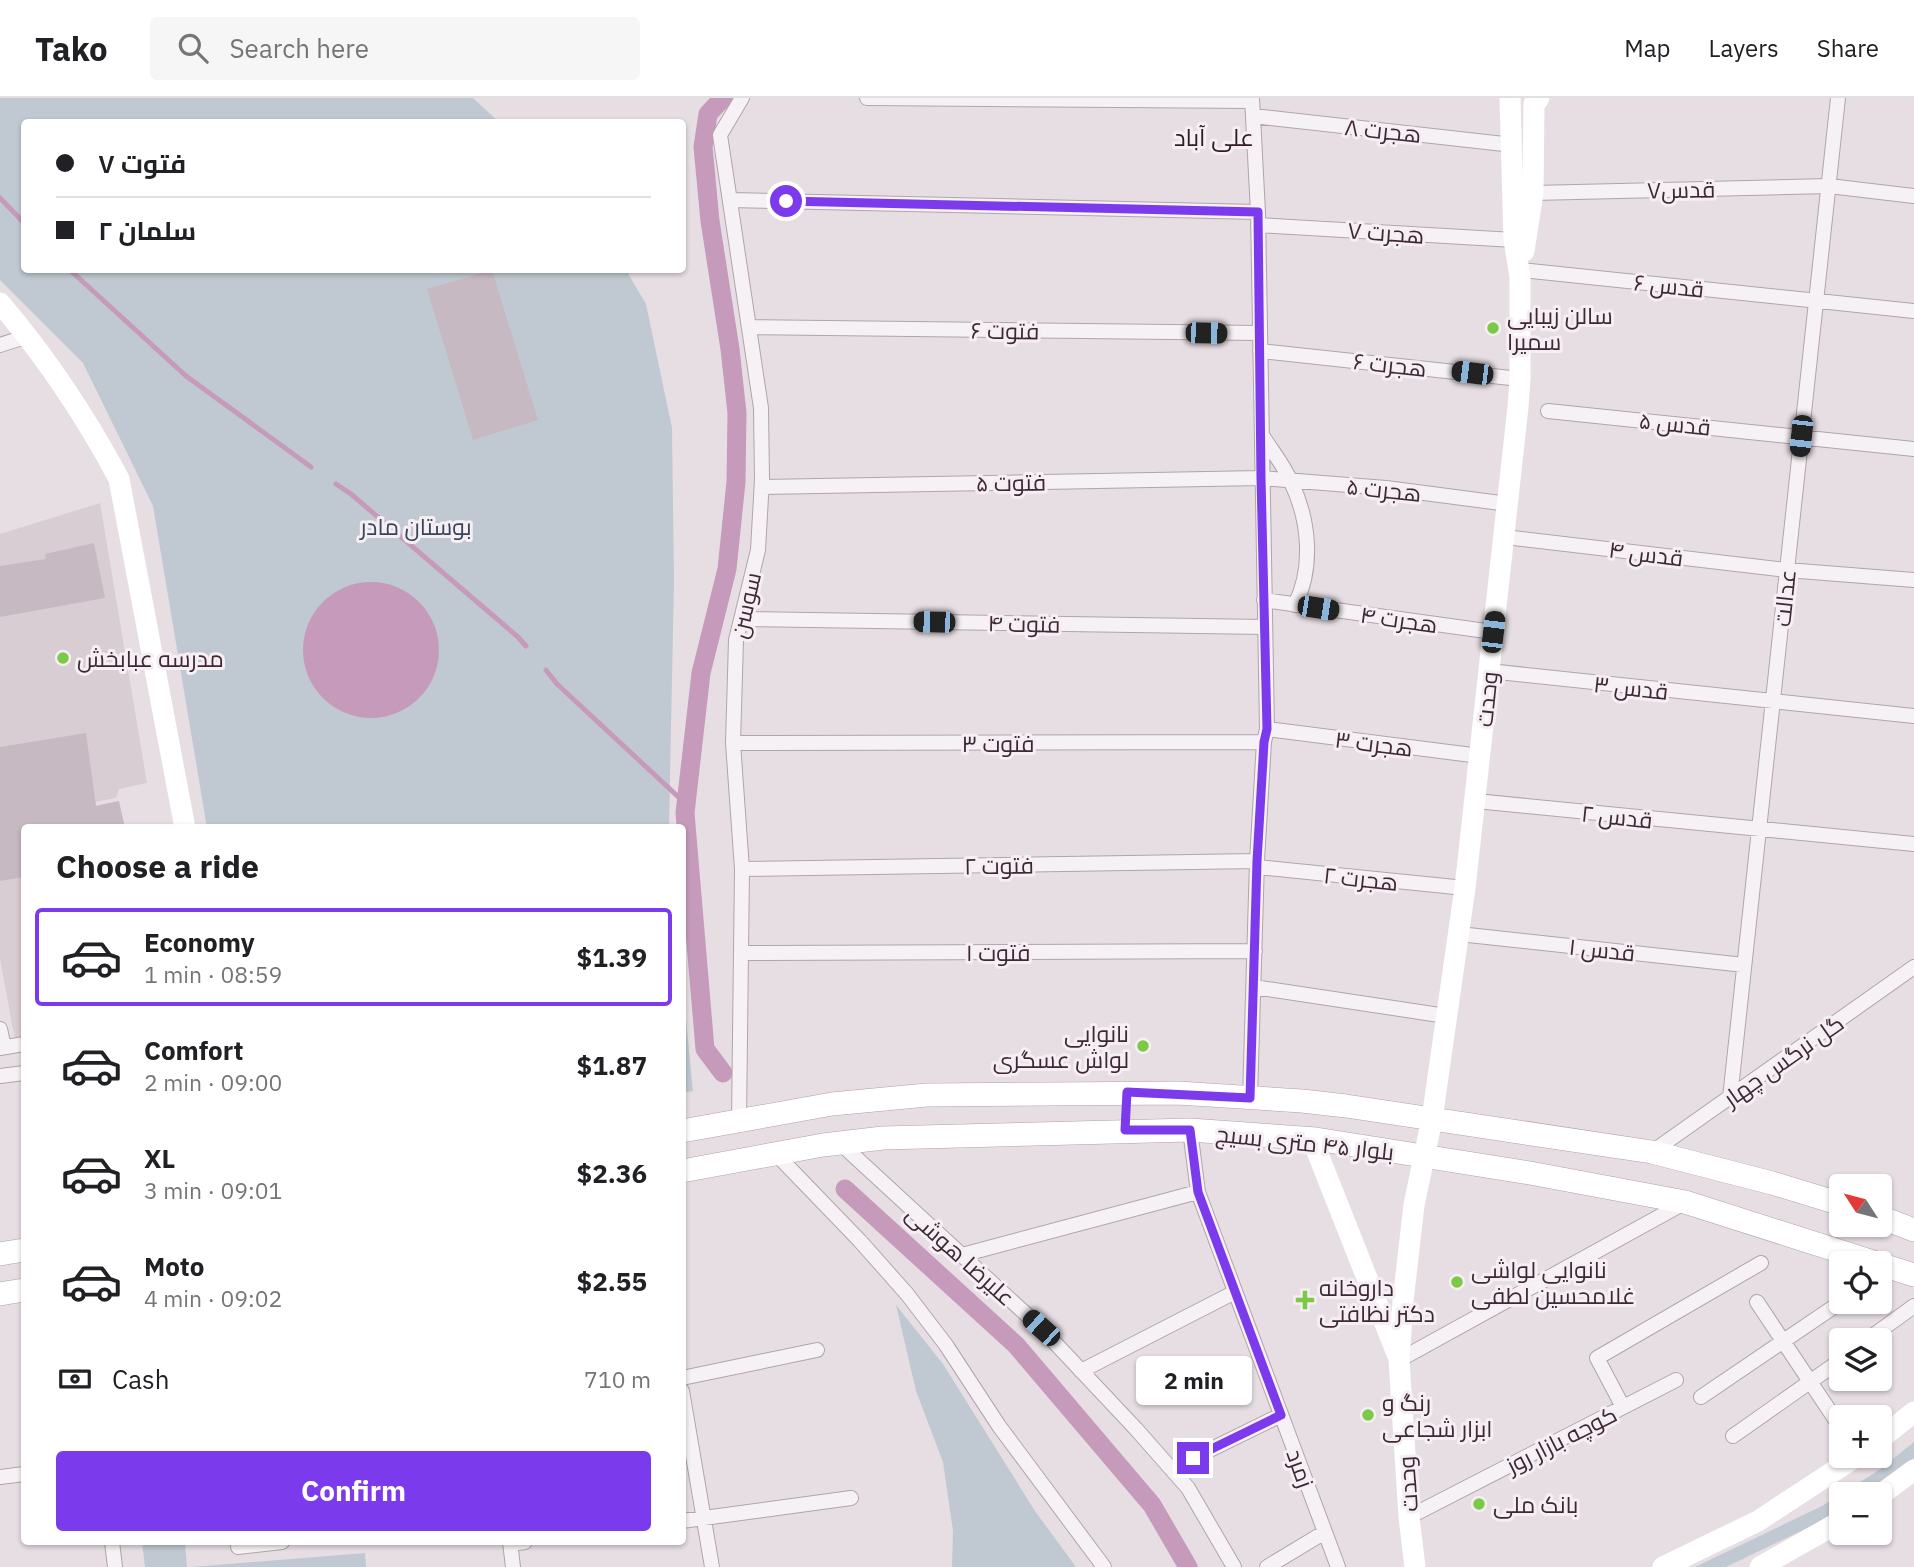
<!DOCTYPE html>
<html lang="en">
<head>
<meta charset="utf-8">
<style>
	:root { --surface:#fff; --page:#f6f6f6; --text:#202124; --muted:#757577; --line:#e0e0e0; --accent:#7c3aed }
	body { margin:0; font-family:"IBM Plex Sans",Cairo,sans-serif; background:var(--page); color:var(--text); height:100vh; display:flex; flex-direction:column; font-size:26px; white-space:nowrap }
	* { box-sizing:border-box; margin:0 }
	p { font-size:23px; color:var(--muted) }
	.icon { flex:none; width:38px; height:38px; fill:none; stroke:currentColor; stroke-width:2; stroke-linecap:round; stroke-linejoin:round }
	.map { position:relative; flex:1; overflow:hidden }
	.drawer { position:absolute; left:21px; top:726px; width:665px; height:721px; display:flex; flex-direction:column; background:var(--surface); border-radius:7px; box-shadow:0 2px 5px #0004 }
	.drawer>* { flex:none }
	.banner { position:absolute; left:21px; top:21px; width:665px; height:154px; border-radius:7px; box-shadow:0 2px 5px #0004; display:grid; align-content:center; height:154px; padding:0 35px; background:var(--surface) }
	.needle { width:46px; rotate:306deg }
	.buttons { position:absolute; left:1829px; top:1076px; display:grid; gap:14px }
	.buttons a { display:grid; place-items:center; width:63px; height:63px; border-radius:7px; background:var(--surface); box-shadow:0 2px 5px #0004; font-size:35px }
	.end { position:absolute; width:32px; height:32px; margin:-16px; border:9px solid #7c3aed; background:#fff; box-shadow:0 0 0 4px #fff }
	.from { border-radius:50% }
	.bubble { position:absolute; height:49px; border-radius:7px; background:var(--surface); box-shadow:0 2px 5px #0004; font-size:23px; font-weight:700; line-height:49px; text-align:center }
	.car { position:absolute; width:21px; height:42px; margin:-21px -10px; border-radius:9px; box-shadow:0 0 5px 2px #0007; background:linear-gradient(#222 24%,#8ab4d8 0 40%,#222 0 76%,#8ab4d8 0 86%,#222 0) }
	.banner b { display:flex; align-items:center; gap:24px; height:66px; font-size:26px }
	.banner b+b { border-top:2px solid var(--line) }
	.banner i { width:18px; height:18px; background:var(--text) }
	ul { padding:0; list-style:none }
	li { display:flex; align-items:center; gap:21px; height:98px; margin:0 14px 10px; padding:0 21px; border:4px solid transparent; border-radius:7px }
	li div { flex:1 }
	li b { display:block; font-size:26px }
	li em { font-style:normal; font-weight:700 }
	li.active { border-color:var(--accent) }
	li>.icon { width:63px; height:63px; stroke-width:1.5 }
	h2 { padding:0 35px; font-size:32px; line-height:84px }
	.pay { display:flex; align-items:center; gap:18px; height:77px; padding:0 35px; font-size:26px }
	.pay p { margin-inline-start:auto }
	.button { display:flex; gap:14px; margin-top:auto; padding:14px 35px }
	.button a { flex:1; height:80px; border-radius:7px; background:var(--accent); color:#fff; font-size:28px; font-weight:700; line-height:80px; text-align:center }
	header { display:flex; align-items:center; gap:42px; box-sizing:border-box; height:98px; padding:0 35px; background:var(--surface); border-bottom:2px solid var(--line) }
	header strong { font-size:33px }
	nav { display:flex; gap:38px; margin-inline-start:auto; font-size:24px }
	.search { width:490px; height:63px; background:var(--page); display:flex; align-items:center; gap:18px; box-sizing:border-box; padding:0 24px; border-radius:7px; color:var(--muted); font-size:26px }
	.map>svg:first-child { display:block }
</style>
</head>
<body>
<header>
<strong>Tako</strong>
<div class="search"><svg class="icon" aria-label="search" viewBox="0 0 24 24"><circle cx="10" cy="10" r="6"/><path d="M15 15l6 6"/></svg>Search here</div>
<nav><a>Map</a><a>Layers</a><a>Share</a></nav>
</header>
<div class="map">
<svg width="1914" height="1469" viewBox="0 0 1914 1469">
	<rect width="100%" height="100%" fill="#e7dee4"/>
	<path fill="#d9cdd4" d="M100,405L147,685L119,691L116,700L0,722V436Z
		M119,703L24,730V940L15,942L0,861V727Z"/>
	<path fill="#c0c9d1" d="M0,0H473L499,24H24V172H626L646,206L672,330L674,483L669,730H207L153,408L83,265L0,182Z
		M683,891L693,993L683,995H682Z
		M896,1207L943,1266L1035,1413L1076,1469H952L953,1433L943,1364L916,1293Z
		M1914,1344V1360L1863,1396H1841V1411L1828,1420L1726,1469H1695L1822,1408L1879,1372Z
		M142,1444H185L187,1469H145Z
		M365,1455L366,1469H191Z"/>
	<path fill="#c69abb" d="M303 552a68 68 0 1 1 136 0a68 68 0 1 1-136 0Z"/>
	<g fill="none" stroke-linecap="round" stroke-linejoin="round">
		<path stroke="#c69abb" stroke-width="5" d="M0,100L24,125
			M70,172L186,278L311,369
			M336,386L351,396L518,539L526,548
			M546,572L557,586L686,706"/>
		<path stroke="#c69abb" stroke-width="19" d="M723,975L705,951L685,715L701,575L727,471L736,384L737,315L730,251L710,123L703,49L708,16L723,0
			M845,1091L1016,1247L1152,1407L1188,1469"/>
	</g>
	<path fill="#c7b9c2" d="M492,172L538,322L473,342L427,191Z
		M94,445L105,500L0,519V468L46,461L45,456Z
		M86,635L96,708L119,703L125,730H24V779L0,783V649Z"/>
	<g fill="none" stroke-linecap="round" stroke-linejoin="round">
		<defs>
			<path id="street" d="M867,0L1252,3
				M1253,18L1513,47
				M1533,95L1829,88L1914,98
				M730,102L1258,114
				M1258,127L1514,142
				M1521,172L1914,213
				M750,229L1260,235
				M0,247L28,238
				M1260,253L1520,281
				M1548,313L1914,351
				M1262,337C1271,352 1284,367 1291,384C1309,421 1314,469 1295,507
				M762,389L1261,380L1386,390L1508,406
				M1505,439L1787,472L1914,482
				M1264,502L1493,534
				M741,521L1265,529
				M1489,573L1914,618
				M1267,631L1480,658
				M733,645L1264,644
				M1476,703L1914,746
				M1257,769L1465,790
				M742,771L1257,763
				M1459,836L1744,867
				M741,855L1255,853
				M1254,889L1446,918
				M0,931L4,949
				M0,950L24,946
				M0,978L24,975
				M1250,1000L1257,763L1264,644L1267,631L1258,114L1252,0
				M1730,1000L1838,0
				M739,1023L742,771L733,645L736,542L758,452L762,381L761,310L720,37L742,0
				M1190,1032L1198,1094L1338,1469
				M840,1045L1041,1230L1136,1331L1188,1390L1234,1469
				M1652,1054L1914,869
				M777,1057L860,1143L907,1196L946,1247L999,1328L1104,1469
				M962,1157L1198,1094
				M1757,1204L1841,1330
				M1867,1242L1914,1208
				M1399,1262L1684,1105
				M1081,1273L1235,1194
				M682,1280L817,1252
				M682,1293L712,1469
				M1701,1299L1841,1204
				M1623,1309L1597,1260L1761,1165
				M1733,1338L1841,1262
				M1171,1371L1281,1317
				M0,1379L24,1376
				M1409,1419L1676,1282
				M682,1423L851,1400
				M112,1444L115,1469
				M510,1444L513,1469
				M510,1446L525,1444
				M238,1449L282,1444
				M1267,1469L1325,1434"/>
			<path id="primary" d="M682,1033L832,1006L927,997L1178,995L1302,1003L1346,1008L1652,1054L1772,1085L1841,1106
				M682,1073L823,1047L883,1040L1190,1032L1316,1041L1530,1075L1685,1104L1914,1177
				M1880,1119L1914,1132
				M0,1156L24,1152
				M0,1196L24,1192"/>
		</defs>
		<use href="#street" stroke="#b1a4ac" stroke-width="16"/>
		<use href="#primary" stroke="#b39eac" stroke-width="24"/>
		<use href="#street" stroke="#f6f1f4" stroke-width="14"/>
		<path stroke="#fff" stroke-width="21" d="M1524,153L1533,95L1534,6L1539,0
			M0,205C45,258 86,319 119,381L185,730
			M1312,1041L1397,1256
			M1880,1341L1914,1314
			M1880,1397L1914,1372
			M1415,1469L1409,1419L1399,1262L1403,1203L1414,1107L1432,1021L1465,790L1518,309L1520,281V179L1514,142L1510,0
			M1663,1469L1758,1423L1857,1358
			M1760,1469L1841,1423"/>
		<use href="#primary" stroke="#fff" stroke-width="23"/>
	</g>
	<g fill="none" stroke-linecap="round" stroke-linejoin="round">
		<path stroke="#7c3aed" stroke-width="9" d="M786,103L1258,114L1261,380L1267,631L1264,644L1257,763L1250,1000L1127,994L1125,1032H1190L1198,1094L1281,1317L1193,1360"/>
	</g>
	<g fill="#7bc947" stroke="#f5eef3" stroke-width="2.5">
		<circle cx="1493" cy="230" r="7"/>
		<circle cx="63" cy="560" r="7"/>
		<circle cx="1143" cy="948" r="7"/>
		<circle cx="1457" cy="1184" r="7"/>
		<path d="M1301.5 1191.5h7v7h7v7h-7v7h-7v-7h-7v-7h7z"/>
		<circle cx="1368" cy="1317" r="7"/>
		<circle cx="1479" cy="1406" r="7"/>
	</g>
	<g text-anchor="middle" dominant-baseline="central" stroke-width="6" stroke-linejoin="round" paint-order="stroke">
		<g font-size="23" fill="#3e2836" stroke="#f5eef3">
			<text transform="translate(1383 32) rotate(6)">هجرت ۸</text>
			<text transform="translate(1681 91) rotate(-1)">قدس۷</text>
			<text transform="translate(1386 134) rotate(4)">هجرت ۷</text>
			<text transform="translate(1669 187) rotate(6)">قدس ۶</text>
			<text transform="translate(1005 232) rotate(1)">فتوت ۶</text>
			<text transform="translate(1390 266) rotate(6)">هجرت ۶</text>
			<text transform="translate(1675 325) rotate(6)">قدس ۵</text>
			<text transform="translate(1011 384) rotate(-1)">فتوت ۵</text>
			<text transform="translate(1384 391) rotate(6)">هجرت ۵</text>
			<text transform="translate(1646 455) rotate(7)">قدس ۴</text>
			<text transform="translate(1784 500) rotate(-84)">عدالت</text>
			<text transform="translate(745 507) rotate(-77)">سوسن</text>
			<text transform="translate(1399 521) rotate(8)">هجرت ۴</text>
			<text transform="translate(1024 525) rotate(1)">فتوت ۴</text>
			<text transform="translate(1631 589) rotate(6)">قدس ۳</text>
			<text transform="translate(1486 601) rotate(-84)">وحدت</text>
			<text x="998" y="645">فتوت ۳</text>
			<text transform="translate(1374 645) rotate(7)">هجرت ۳</text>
			<text transform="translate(1617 718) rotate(6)">قدس ۲</text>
			<text transform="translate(999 767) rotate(-1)">فتوت ۲</text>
			<text transform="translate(1361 780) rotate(6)">هجرت ۲</text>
			<text transform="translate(1602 851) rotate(6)">قدس ۱</text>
			<text x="998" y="854">فتوت ۱</text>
			<text transform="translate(1783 962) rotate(-35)">گل نرگس چهار</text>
			<text transform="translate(1305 1044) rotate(6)">بلوار ۴۵ متری بسیج</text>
			<text transform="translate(961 1157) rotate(42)">علیرضا هوشی</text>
			<text transform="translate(1561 1341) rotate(-27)">کوچه بازار روز</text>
			<text transform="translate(1301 1370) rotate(70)">زمرد</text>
			<text transform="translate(1407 1386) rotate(-94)">وحدت</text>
		</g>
		<g font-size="23" fill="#3e2836" stroke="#f5eef3" text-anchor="start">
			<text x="1507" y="217">سالن زیبایی<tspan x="1507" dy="26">سمیرا</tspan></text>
			<text x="77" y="560">مدرسه عبابخش</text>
			<text x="1129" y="935" text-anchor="end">نانوایی<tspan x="1129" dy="26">لواش عسگری</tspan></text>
			<text x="1471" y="1171">نانوایی لواشی<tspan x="1471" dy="26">غلامحسین لطفی</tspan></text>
			<text x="1319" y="1189">داروخانه<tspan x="1319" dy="26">دکتر نظافتی</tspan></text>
			<text x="1382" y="1304">رنگ و<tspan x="1382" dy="26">ابزار شجاعی</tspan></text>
			<text x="1493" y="1406">بانک ملی</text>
		</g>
		<g font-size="23" fill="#364559" stroke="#f5eef3">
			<text x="416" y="428">بوستان مادر</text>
		</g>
		<g font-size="24" fill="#2f1a26" stroke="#f5eef3">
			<text x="1214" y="39">علی آباد</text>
		</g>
	</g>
</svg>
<div class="buttons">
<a><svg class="needle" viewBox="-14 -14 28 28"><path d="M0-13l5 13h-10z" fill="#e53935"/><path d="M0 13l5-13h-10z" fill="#757577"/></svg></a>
<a><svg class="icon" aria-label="locate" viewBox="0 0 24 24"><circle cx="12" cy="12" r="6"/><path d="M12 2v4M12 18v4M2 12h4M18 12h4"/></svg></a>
<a><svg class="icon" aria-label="layers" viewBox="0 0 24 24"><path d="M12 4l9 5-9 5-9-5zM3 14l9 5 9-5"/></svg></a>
<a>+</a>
<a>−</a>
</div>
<i class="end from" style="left:786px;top:103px"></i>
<i class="end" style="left:1193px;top:1360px"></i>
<div class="bubble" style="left:1136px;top:1258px;width:116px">2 min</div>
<i class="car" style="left:1206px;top:235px;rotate:91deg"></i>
<i class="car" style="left:1472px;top:275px;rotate:277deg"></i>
<i class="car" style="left:1801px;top:338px;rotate:186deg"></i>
<i class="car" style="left:1318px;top:510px;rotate:99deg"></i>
<i class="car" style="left:934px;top:524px;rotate:271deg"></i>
<i class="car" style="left:1493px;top:534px;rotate:7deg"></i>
<i class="car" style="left:1041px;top:1230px;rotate:312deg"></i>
<div class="banner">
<b><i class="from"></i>فتوت ۷</b>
<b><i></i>سلمان ۲</b>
</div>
<section class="drawer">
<h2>Choose a ride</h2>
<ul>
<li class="active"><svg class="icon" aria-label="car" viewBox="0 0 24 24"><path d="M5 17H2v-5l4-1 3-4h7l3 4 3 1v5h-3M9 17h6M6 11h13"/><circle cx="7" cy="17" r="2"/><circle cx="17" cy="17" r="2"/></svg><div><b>Economy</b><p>1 min · 08:59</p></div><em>$1.39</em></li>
<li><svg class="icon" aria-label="car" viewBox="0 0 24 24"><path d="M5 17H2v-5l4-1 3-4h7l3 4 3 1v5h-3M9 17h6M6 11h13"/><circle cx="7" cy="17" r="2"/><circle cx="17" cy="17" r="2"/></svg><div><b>Comfort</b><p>2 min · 09:00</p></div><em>$1.87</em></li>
<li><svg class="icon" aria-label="car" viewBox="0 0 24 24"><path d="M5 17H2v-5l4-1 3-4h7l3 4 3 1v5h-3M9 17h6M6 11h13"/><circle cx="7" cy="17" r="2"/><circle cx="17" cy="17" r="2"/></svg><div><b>XL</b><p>3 min · 09:01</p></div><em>$2.36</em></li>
<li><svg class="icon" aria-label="car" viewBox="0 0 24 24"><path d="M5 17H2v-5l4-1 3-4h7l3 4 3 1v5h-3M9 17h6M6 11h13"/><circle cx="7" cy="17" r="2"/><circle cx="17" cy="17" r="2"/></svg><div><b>Moto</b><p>4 min · 09:02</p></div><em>$2.55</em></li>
</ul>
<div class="pay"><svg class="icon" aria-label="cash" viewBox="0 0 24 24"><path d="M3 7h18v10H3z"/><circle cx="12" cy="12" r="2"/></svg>Cash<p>710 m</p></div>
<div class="button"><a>Confirm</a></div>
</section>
</div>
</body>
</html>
